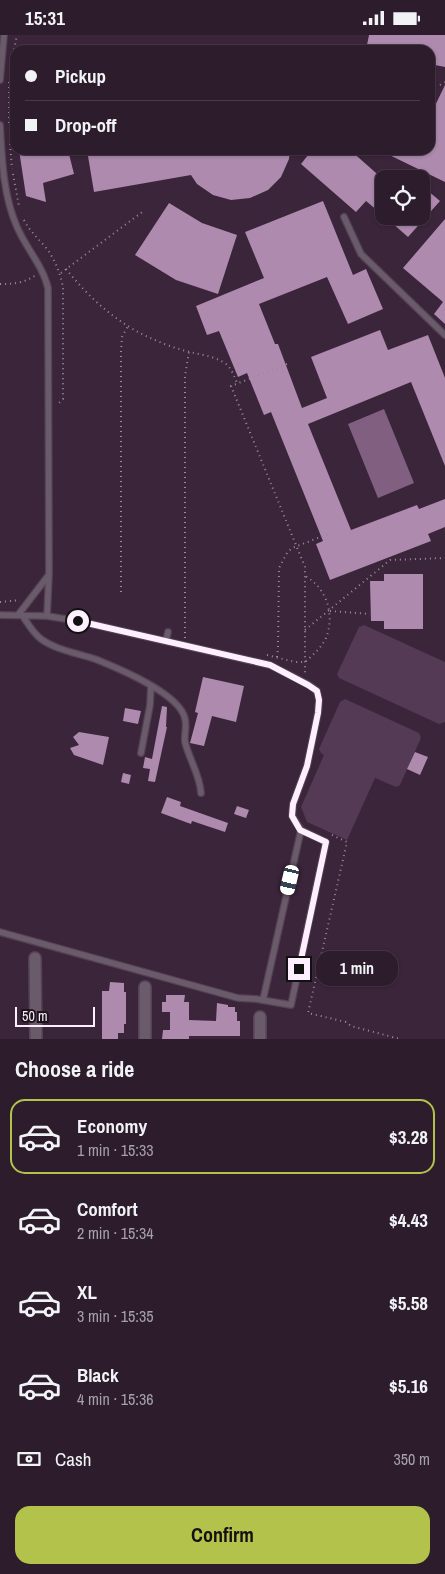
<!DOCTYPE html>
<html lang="en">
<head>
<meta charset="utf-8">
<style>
	:root { --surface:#2c1c2c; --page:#342534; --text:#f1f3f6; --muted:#a6a1a9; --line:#483a48; --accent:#b3c24b }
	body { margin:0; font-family:"Archivo Narrow",sans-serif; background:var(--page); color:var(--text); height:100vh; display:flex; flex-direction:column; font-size:19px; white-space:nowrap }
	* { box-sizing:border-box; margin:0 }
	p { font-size:16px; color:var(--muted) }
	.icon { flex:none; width:28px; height:28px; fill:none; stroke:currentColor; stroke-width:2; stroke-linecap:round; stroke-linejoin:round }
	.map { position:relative; height:1004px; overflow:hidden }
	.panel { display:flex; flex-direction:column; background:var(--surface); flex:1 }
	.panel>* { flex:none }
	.banner { position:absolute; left:10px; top:10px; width:425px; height:110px; border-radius:15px; box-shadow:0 1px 4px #0004,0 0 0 1px var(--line); display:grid; align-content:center; height:110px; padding:0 15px; background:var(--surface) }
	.controls { position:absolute; left:375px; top:135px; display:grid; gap:10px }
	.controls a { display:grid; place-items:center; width:55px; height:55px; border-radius:10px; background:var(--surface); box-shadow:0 1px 4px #0004,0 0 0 1px var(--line); font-size:25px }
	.scale { position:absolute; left:15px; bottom:12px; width:80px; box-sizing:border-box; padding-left:5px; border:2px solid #fdeffd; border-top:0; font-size:14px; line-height:18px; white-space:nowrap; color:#fdeffd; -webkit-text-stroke:4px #1c131c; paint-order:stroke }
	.end { position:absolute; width:22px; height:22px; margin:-11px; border:6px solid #fdeffd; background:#111; box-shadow:0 0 0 2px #111 }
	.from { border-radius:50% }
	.bubble { position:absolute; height:35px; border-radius:15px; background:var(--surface); box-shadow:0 1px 4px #0004,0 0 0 1px var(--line); font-size:16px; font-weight:800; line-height:35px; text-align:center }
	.car { position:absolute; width:15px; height:30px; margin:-15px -8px; border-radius:6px; box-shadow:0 0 4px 1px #0007; background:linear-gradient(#fff 24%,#345 0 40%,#fff 0 76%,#345 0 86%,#fff 0) }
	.banner b { display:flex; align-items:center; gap:18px; height:48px; font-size:19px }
	.banner b+b { border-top:1px solid var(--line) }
	.banner i { width:12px; height:12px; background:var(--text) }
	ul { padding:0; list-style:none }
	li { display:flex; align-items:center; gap:15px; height:75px; margin:0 10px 8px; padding:0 5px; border:2px solid transparent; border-radius:15px }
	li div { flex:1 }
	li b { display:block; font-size:19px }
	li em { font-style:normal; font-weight:800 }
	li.current { border-color:var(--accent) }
	li>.icon { width:45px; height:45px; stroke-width:1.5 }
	h2 { padding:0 15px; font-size:22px; line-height:60px }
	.pay { display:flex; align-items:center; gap:12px; height:55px; padding:0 15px; font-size:19px }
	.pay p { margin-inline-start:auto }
	.action { display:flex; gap:10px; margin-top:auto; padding:10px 15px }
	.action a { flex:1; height:58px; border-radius:15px; background:var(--accent); color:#111; font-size:20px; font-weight:800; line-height:58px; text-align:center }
	.status { display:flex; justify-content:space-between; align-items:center; height:35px; padding:0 25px; background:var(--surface); direction:ltr }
	.status svg { height:14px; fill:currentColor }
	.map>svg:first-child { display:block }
</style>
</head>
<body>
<div class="status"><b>15:31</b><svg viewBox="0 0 49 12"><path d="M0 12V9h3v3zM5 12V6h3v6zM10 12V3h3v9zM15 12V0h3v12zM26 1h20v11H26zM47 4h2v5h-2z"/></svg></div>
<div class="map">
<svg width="445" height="1004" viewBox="0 0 445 1004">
	<rect width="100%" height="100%" fill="#3b253b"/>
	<path fill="#543a55" d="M364,590L445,627V687L439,689L339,643L337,639L359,592Z
		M345,664L419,698L421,703L400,750L396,752L375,743L347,805L307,787L301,772L324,720L321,718L319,714L340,667Z"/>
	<path fill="#805f81" d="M384,374L414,448L378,463L348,389Z"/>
	<path fill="#ad8aae" d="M369,0H445V32L430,29V15H366Z
		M445,50V147L379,115H430V81Z
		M19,115H68L74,139L43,148L46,167L26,161Z
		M87,115H290L289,124L281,142L268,155L250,163L231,165L213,160L197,149L191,140L94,157Z
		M312,115H350L384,145V181L366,166L356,177L301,129Z
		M421,150L440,166L408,202L384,181H421Z
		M323,166L353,240L366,234L383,274L348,289L327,242L259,269L275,309H278L302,373L327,363L311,322L380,295L388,315L428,300L445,343V431L411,347L308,389L351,495L417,470L419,474L445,464V492L428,499L431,506L330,545L316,509L323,506L271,377L264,380L247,338L238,342L219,296L207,300L196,271L264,243L245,197Z
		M169,168L202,188L237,200L218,259L176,245L135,220Z
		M445,184V289L434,279L443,267L403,233Z
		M384,539H423V594H384V586H371L370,546H384Z
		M203,642L244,651L236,687L212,681L204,711L190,708L198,678L195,677Z
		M162,671L167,672L166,692H167L155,747L148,746L150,734L143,733L145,722L152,724Z
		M125,673L141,676L138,689L123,686Z
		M79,697L109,702L103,730L74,720L70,713L79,710L73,702Z
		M415,717L428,722L420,740L407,734Z
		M123,738L131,740L129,749L121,747Z
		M167,762L181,767L180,771L228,788L225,797L192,786L191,789L161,778Z
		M237,771L249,775L246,783L234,779Z
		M110,947L124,948V957H126V989H124V998H118V1004H102V956H109Z
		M166,960H185L184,967H189V985L216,986L217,968L228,970V972H235V977H237V986H240V1001H189V1004H162L163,995H170V977H162V967H166Z"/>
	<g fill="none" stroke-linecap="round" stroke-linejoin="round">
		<defs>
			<path id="service" d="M0,45L4,0
				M0,90C2,124 3,160 17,192C26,213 43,231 48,253L49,539L47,581
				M344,182L361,219L445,300
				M0,580L47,581L78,586L270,630L309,650L317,656L319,665L318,678L307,731L293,769L292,781L301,795L326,807L291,970L256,964L238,963L0,897
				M18,580L48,541
				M22,580C28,589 33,598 41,604C56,615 77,618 95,624C117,633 180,658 185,684C187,691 184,700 185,707C189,724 200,740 201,758
				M166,606L168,597
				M141,718L150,670L151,651
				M263,965L301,795"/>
			<path id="minor" d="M35,923L36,1004
				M145,1004V952
				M260,1004V982"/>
		</defs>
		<use href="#service" stroke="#564156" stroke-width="8"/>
		<use href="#minor" stroke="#564156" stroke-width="14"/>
		<path stroke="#9d8b9d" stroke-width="2" stroke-dasharray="1 4" stroke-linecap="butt" d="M10,34L17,0
			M9,47V89
			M430,50H440L445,47
			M10,109L12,134
			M13,139L19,171
			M24,185C30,197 39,204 47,214C55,225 60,238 63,252V364L57,370
			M66,234C87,260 110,282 140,298C156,306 173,313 190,317C202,320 215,321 226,329C232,334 234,341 237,348
			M61,238L145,175
			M0,249C14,249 24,248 36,240
			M287,329L231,351L305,532V639
			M121,557V316L122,302L128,291
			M0,567L20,565
			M330,576L370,579
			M305,595L390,525L445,523
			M185,603V341L189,317
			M267,620L295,627H305C313,620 321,613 326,603C335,580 327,553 305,541
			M277,622L278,613L279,533L287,518L292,513L331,498
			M332,800L347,807L308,978L346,987L351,991L400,1004"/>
		<use href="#service" stroke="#695b69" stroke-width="5.5"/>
		<use href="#minor" stroke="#695b69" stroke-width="11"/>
	</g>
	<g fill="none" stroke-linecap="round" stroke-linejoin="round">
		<path stroke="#fdeffd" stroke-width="6" d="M78,586L270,630L308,650L317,656L319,665L318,678L307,731L293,769L292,781L300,795L326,807L299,934"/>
	</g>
</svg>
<div class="controls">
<a><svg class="icon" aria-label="locate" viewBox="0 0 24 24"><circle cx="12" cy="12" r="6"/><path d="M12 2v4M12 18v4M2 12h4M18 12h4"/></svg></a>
</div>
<div class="scale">50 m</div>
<i class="end from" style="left:78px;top:586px"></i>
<i class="end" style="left:299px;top:934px"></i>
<div class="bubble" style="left:316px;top:916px;width:82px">1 min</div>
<i class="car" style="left:290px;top:845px;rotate:193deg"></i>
<div class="banner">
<b><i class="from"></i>Pickup</b>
<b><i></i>Drop-off</b>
</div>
</div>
<section class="panel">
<h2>Choose a ride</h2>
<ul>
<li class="current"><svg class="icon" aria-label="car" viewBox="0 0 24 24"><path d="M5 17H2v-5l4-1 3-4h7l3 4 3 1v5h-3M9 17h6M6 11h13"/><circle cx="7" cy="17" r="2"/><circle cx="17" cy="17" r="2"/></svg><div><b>Economy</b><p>1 min · 15:33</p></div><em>$3.28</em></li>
<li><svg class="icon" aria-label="car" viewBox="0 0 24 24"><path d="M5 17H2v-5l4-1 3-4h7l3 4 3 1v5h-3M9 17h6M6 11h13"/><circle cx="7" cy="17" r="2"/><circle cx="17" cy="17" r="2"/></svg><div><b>Comfort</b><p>2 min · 15:34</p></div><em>$4.43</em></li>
<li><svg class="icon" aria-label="car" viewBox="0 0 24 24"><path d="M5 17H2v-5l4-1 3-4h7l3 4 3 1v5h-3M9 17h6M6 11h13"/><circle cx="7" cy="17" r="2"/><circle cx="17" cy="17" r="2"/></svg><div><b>XL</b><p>3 min · 15:35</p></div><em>$5.58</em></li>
<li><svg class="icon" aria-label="car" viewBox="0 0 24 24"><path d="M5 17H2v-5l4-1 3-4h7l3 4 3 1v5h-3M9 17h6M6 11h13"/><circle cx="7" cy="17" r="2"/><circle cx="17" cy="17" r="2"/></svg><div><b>Black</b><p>4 min · 15:36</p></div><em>$5.16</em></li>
</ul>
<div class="pay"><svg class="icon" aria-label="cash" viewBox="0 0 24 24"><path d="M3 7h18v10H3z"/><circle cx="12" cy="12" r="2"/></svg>Cash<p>350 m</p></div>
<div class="action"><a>Confirm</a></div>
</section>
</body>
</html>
